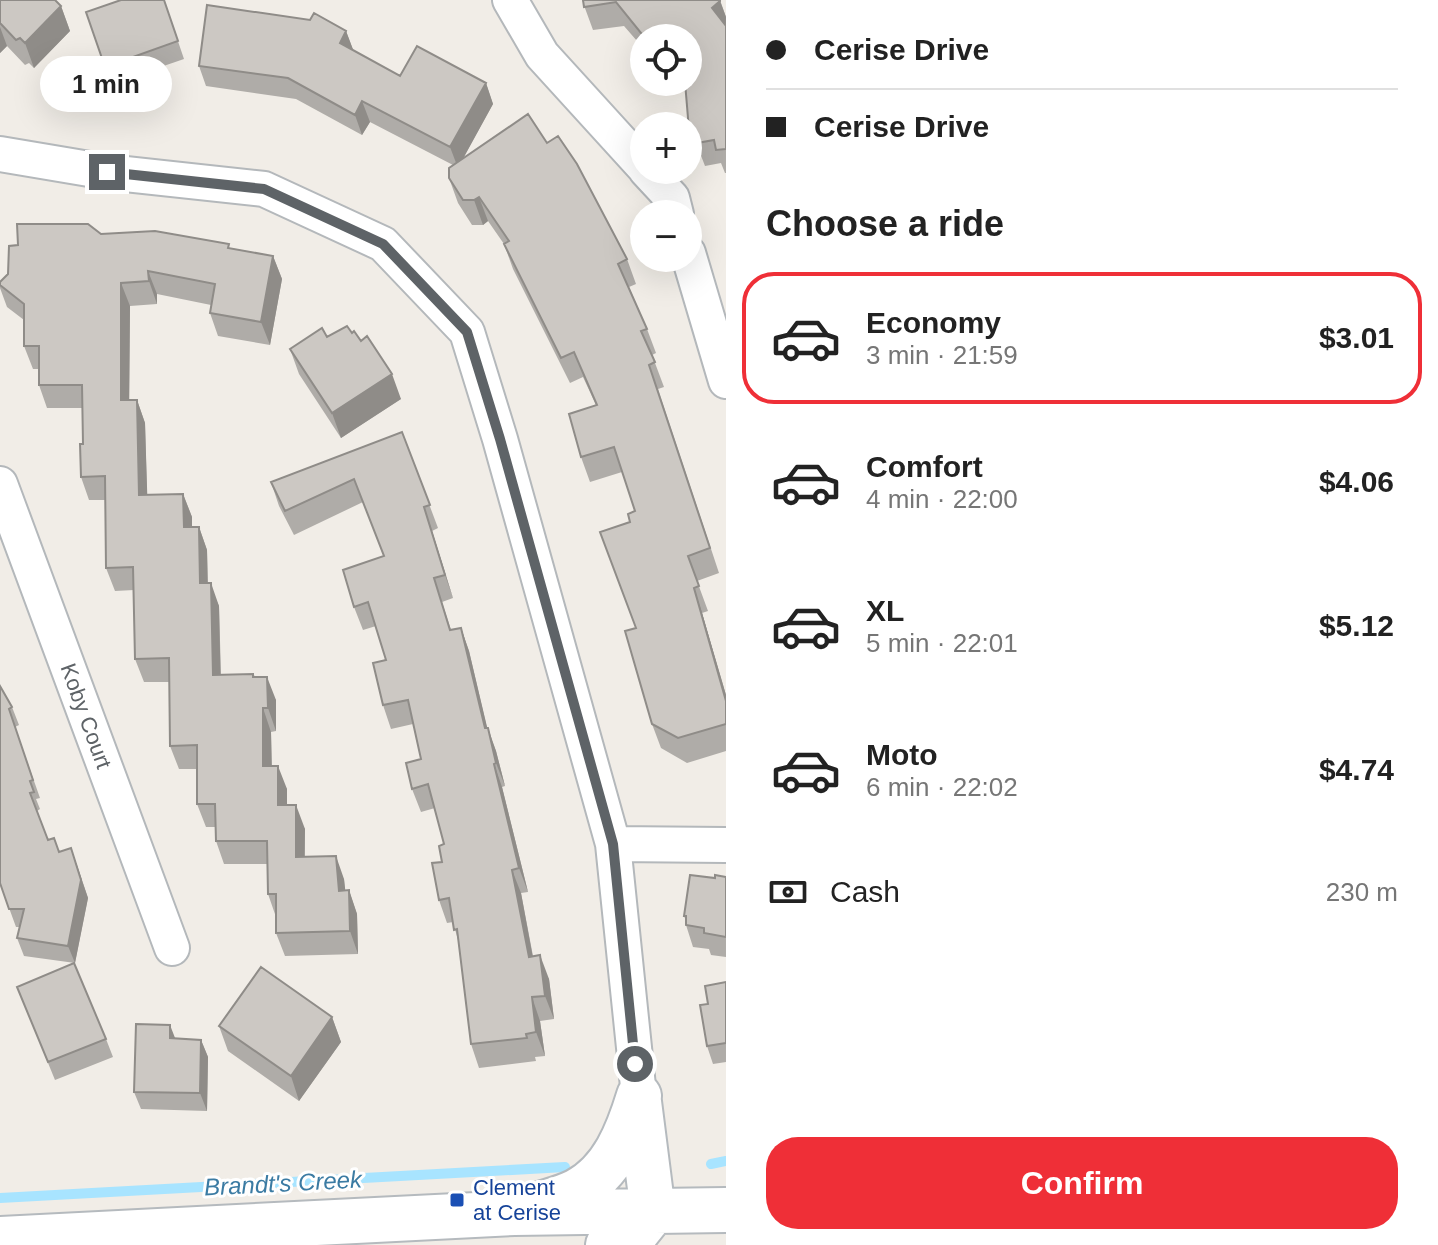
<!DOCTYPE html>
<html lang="en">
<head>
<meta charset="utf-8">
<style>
	:root { --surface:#fff; --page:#f2f2f2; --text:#222; --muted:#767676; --line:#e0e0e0; --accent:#ef2f37 }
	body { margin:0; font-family:Helvetica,sans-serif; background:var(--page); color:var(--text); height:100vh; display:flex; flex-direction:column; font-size:30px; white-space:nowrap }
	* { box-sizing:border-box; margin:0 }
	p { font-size:26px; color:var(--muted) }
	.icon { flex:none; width:44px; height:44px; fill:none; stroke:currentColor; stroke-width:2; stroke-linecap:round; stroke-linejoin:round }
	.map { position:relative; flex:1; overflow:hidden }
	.details { display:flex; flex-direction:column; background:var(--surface); width:712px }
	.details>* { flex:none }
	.hud { display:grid; align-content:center; height:176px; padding:0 40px; background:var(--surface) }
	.tools { position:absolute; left:630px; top:24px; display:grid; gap:16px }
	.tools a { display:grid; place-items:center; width:72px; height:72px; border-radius:50%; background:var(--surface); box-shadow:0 8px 32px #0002; font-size:40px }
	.end { position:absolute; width:36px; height:36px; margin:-18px; border:10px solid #5e6367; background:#fff; box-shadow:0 0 0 4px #fff }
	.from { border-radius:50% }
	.bubble { position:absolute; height:56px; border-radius:28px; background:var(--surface); box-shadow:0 8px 32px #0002; font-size:26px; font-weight:700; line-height:56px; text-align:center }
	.hud b { display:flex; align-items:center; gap:28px; height:76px; font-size:30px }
	.hud b+b { border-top:2px solid var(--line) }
	.hud i { width:20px; height:20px; background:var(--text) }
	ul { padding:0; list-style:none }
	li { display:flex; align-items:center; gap:24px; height:132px; margin:0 16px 12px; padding:0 24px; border:4px solid transparent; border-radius:32px }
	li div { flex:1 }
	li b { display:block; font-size:30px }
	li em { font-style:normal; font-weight:700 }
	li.current { border-color:var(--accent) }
	li>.icon { width:72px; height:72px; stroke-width:1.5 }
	h2 { padding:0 40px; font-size:36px; line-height:96px }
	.pay { display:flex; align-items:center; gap:20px; height:88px; padding:0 40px; font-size:30px }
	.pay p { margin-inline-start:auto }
	.primary-button { display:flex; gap:16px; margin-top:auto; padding:16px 40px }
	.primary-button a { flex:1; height:92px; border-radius:32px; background:var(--accent); color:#fff; font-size:32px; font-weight:700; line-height:92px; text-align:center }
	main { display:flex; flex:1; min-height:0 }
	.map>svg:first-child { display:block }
</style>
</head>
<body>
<main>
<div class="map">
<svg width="726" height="1245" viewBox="0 0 726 1245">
	<rect width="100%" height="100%" fill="#f1ede7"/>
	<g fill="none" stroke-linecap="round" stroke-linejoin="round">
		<path stroke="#a8e4ff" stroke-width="10" d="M711,1164L726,1161
			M0,1198L565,1167"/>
		<defs>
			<path id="street" d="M510,0L542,55L644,167
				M0,154L107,172L264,189L383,244L467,332L500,439L613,844L639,1096
				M646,170L672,198L676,214
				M688,253L726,381
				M0,484L172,948
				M613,844L726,845"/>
			<path id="secondary" d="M534,1206C548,1201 564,1198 577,1191C613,1172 628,1132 639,1096
				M0,1239L514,1213L726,1210
				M608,1245L633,1237L653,1212L639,1102"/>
		</defs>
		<use href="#street" stroke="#b4b8bb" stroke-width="38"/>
		<use href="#secondary" stroke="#b5babe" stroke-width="48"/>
		<use href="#street" stroke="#fff" stroke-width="34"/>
		<use href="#secondary" stroke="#fff" stroke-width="44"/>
	</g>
	<path fill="#afaca8" d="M0,0L61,6L70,31L34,68L29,63L25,65L7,46L0,53Z
		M164,0L184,59L111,84L86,12Z
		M582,0H720L726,17V173H725L721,163L705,166L700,153L697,154L689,130L688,38H644V49L624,26L593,30Z
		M346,31L353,50L400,76L486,83L493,104L463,158L627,259L636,284L629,287L647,329L656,353L652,355L664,387L658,389L719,573L697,581L708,611L702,613L726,695V751L687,763L661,748L652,724L636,628L630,522L635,511L622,472L590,482L581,457L596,405L583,377L570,383L513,269L504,244L488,221L483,225H472L458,203L449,178L453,165L370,122L362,135L296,99L206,86L199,66Z
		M101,234L230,248L273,256L282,279L270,345L218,336L210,313L211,305L157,294V304L130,306L129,400H137L145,423L147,494H183L192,517V527H199L207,550L208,583L219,606L221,675L253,674L276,700V731L271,732L272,766L287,789V805L305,829V856L344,879L345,891L349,890L357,914L358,954L285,956L276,933V917L268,894L267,864H224L216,841V827H206L197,804V769H179L170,746L169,682H144L135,659L134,590L115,591L106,568L105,500H89L81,477L83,444V408H47L39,385V369H33L24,346V320L7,307L0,288V282Z
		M327,337L401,399L341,438L299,374L290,349Z
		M402,432L438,528L432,531L453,598L442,602L451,630L461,628L469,651L487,728L496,751L505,786L502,787L528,892L521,893L533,956L549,979L554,1019L540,1021L545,1056L535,1057L536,1061L479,1068L471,1044L458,940L453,922L447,923L439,900L444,844L435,808L421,812L412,789L421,759L413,724L391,729L383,705L386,660L376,626L363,630L354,607L384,557L363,502L294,535L279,506L271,482Z
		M0,686L12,707L19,725L15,727L40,798L36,799L40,809L37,811L48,840L59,852L77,865L88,898L75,963L24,956L17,938L20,927H16L0,883Z
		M726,877V957L711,955L709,949L693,947L686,925V921L684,916L715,878Z
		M726,982V1062L713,1064L707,1046L708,1004Z
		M17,987L106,1039L113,1057L55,1080Z
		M332,1017L341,1042L299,1101L228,1051L219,1026Z
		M175,1038L201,1040L208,1057L207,1111L141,1109L134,1092Z"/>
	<path fill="#8f8c88" d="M720,1L726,17V27L712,8Z
		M61,6L70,31L34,68L25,43Z
		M0,27L7,46L0,53Z
		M346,31L354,52L340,43Z
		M486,83L493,104L458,168L450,147Z
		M362,101L370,122L362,135L355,115Z
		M479,197L488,221L483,225L474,200Z
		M273,256L282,279L270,345L261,322Z
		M148,271L157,294V304L149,281Z
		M121,283L130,306L129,423L121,400Z
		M392,374L401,399L341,438L332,413Z
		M137,400L145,423L148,518L139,495Z
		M183,494L192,517V550L184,527Z
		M424,507L432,531L453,598L445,575Z
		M199,527L207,550L208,607L200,583Z
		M211,583L219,606L221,698L213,675Z
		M694,588L702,613L726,695V701Z
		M461,628L469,651L493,752L485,728Z
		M267,677L276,700V731L268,708Z
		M263,708L271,732L272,789L263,766Z
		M488,728L496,751L505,786L496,763Z
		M494,764L502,787L528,892L519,868Z
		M278,766L287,789V828L278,805Z
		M296,805L305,829L304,880L296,857Z
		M71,848L88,898L75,963L68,946Z
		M336,856L344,879L348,914L339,891Z
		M512,870L521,893L537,980L529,957Z
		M349,890L357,914L358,954L350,931Z
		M540,955L549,979L554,1019L545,996Z
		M532,997L540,1021L545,1056L536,1032Z
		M332,1017L341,1042L299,1101L291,1076Z
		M170,1025L177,1043L170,1038Z
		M201,1040L208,1057L207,1111L200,1093Z"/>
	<path fill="#ccc8c3" stroke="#8f8c88" stroke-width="2" d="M0,0H55L61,6L25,43L20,38L16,40L0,23Z
		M121,0H164L178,41L105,67L86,12Z
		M583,0H720V1L712,8L726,26V149L716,150L714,140L697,143L695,130H689L685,82H688V38H681L680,36L678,38H645L616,2L584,7Z
		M207,5L310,20L314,13L346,31L340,43L400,76L417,46L486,83L450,147L362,101L355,115L288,78L199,66Z
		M528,114L547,143L558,136L577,164L627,259L618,264L647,329L641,331L655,362L649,365L710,548L688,556L699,586L694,588L726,701V724L678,738L652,724L625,631L636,628L600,532L630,522L628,514L635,511L614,447L581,457L569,414L597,405L574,352L561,358L504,244L509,241L479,197L474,200H463L449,178V168Z
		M17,224H88L101,234L155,231L229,244L228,248L273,256L261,322L210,313L215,284L148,271L149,281L121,283V400H137L139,495L183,494L184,527H199L200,583H211L213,675L253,674V677H267L268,708H263V766H278V805H296V857L336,856L339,891L349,890L350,931L276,933V894H268L267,841H216L215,804H197V745L170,746L169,658L135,659L133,567L106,568L105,476L81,477L80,444H83L82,385H39V346H24V304L0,285V282L8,274L9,246L18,245Z
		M347,326L352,333L354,331L361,341L367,336L392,374L332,413L290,349L322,328L327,337Z
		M402,432L430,505L424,507L445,575L434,578L450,630L461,628L485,728H488L496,763L494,764L519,868L512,870L529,957L540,955L545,996L532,997L536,1032L526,1034L527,1038L471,1044L457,929L454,930L449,898L439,900L432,863L442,862L439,846L444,844L428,784L412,789L406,763L421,759L408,700L383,705L373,663L386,660L368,602L354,607L343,570L384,556L354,479L285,511L271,482Z
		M0,686L12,707L9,709L33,780L30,781L34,792L30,793L48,840L54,838L59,852L71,848L81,880L68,946L17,938L24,909H9L0,883Z
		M690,875L715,878V875L726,877V937L704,933V928L686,925V916H684Z
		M74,963L106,1039L48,1062L17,987Z
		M261,967L332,1017L291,1076L219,1026Z
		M726,982V1043L707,1046L700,1005L708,1004L705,986Z
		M136,1024L170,1025V1038L201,1040L200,1093L134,1092Z"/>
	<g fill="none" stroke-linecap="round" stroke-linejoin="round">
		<path stroke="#5e6367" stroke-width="10" d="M107,172L264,189L383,244L467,332L500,439L613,844L635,1064"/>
	</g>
	<rect fill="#1a4fb4" stroke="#fff" stroke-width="3" x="449" y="1192" width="16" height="16" rx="4"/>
	<g text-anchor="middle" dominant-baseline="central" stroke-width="6" stroke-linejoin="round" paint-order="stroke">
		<g font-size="22" fill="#5e6367" stroke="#fff">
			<text transform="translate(86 716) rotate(70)">Koby Court</text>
		</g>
		<g font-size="22" fill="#164399" stroke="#fff" text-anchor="start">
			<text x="473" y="1187">Clement<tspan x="473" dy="25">at Cerise</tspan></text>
		</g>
		<g font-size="24" font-style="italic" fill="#3b7ba3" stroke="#fff">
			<text transform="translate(283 1183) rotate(-3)">Brandt's Creek</text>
		</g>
	</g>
</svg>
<div class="tools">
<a><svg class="icon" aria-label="locate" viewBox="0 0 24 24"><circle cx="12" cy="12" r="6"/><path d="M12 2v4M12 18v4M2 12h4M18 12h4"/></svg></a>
<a>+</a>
<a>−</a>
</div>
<i class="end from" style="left:635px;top:1064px"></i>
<i class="end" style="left:107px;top:172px"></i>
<div class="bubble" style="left:40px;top:56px;width:132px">1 min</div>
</div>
<section class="details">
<div class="hud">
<b><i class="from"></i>Cerise Drive</b>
<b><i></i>Cerise Drive</b>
</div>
<h2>Choose a ride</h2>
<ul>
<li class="current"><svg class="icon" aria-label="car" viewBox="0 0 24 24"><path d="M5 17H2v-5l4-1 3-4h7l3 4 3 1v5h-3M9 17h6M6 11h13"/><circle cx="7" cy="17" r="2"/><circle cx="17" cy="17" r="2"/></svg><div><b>Economy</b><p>3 min · 21:59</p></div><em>$3.01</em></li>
<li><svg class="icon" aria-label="car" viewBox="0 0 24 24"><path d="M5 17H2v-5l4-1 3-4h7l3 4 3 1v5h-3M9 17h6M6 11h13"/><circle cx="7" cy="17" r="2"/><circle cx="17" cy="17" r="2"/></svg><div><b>Comfort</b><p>4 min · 22:00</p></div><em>$4.06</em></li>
<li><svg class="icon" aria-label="car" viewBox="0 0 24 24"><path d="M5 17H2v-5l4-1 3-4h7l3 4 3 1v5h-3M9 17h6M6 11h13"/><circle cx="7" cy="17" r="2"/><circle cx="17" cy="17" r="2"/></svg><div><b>XL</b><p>5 min · 22:01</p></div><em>$5.12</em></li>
<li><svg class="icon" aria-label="car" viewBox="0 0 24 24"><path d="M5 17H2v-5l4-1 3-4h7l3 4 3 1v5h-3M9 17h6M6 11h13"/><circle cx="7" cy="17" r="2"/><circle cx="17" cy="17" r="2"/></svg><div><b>Moto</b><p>6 min · 22:02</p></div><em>$4.74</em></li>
</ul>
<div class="pay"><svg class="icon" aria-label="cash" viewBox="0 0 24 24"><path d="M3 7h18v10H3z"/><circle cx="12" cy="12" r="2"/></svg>Cash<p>230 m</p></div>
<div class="primary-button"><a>Confirm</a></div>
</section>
</main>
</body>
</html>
